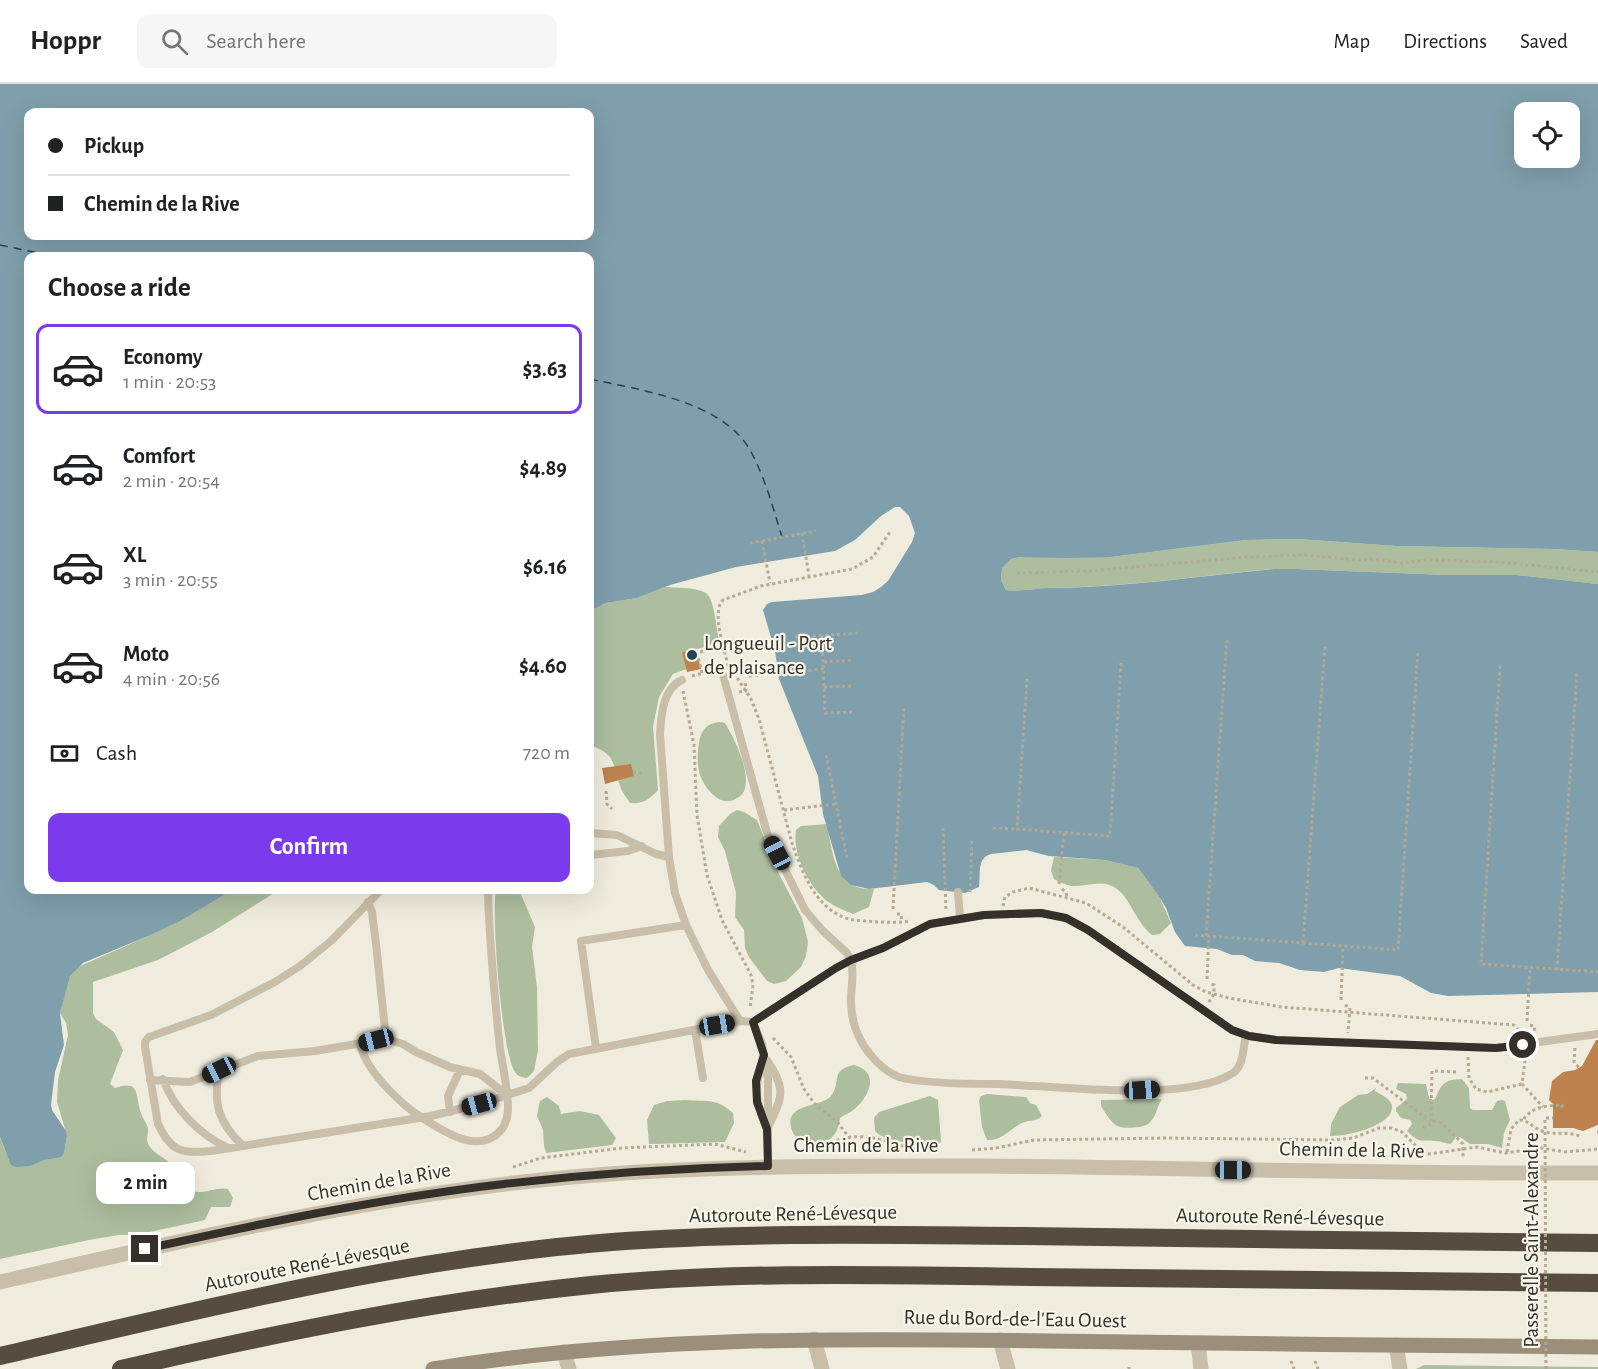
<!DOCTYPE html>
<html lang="en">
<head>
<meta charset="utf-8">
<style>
	:root { --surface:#fff; --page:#f6f6f6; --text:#202124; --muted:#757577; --line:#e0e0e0; --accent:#7c3aed }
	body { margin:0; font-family:"Alegreya Sans",sans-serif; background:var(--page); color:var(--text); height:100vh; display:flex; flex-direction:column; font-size:22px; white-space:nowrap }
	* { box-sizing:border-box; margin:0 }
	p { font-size:20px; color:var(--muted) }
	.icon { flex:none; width:33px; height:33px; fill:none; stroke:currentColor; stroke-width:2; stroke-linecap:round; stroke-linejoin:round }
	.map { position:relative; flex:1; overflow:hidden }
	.sheet { position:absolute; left:24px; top:168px; width:570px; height:642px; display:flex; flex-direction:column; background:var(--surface); border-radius:12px; box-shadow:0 6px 24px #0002 }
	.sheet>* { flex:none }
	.top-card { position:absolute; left:24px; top:24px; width:570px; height:132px; border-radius:12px; box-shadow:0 6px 24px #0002; display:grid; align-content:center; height:132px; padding:0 24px; background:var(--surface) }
	.tools { position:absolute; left:1514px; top:18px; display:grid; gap:12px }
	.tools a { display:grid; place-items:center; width:66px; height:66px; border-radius:12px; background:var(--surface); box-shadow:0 6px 24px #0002; font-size:30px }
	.end { position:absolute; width:27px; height:27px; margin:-14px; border:8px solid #353029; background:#fff; box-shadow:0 0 0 3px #fff }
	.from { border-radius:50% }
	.bubble { position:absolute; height:42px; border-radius:12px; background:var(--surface); box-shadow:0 6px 24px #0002; font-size:20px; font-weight:600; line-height:42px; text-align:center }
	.car { position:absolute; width:18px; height:36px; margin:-18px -9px; border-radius:8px; box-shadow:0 0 4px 2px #0007; background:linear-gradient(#222 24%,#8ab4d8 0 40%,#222 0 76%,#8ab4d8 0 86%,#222 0) }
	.top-card b { display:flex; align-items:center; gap:21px; height:57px; font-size:22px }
	.top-card b+b { border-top:2px solid var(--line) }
	.top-card i { width:15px; height:15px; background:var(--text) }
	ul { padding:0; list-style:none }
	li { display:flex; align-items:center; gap:18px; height:90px; margin:0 12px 9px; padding:0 12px; border:3px solid transparent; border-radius:12px }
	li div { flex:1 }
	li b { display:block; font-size:22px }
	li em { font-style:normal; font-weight:600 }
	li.active { border-color:var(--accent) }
	li>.icon { width:54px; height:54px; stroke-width:1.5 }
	h2 { padding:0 24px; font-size:27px; line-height:72px }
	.pay { display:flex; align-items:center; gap:15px; height:66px; padding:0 24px; font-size:22px }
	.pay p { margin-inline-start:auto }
	.button { display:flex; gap:12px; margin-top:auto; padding:12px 24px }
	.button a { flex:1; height:69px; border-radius:12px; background:var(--accent); color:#fff; font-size:24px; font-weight:600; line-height:69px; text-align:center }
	header { display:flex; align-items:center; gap:36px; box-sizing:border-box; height:84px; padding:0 30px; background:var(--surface); border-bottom:2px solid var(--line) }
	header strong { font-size:28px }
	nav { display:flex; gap:33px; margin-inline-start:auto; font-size:21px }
	.search { width:420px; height:54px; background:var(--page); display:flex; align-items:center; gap:15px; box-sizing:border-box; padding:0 21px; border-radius:12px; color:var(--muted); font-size:22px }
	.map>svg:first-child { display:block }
</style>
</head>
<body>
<header>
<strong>Hoppr</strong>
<div class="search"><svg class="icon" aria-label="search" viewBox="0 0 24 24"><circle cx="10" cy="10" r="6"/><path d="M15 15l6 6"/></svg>Search here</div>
<nav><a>Map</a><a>Directions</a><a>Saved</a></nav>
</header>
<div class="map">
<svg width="1598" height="1285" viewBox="0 0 1598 1285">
	<rect width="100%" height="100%" fill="#f0ecdd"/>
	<path fill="#acbe9e" d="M1298,455L1396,462L1556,465L1598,468V500L1517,491H1447L1295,485H1273C1200,492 1126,503 1052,504C1037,504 1021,508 1006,506L1001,496L1002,484L1011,475L1020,473H1111L1246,456Z
		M665,503C677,504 693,503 704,508C715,512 716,545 719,557L706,563L682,568L687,585L673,590L659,613L653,643L658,706C649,716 643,720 630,719C627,714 622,708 620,702C611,678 618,672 590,661V527L606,519L637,514Z
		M719,638L725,639C734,654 750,686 745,704C744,709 741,712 737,714C721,725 705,705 700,691C697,681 697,668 699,659C701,646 706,640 719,638Z
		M737,726L744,728L757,736L779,790L802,834L808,858L806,872L801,883L786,897L774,900L767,897L749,873L745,864L744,846L735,833L736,809L725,767L718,753L719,742L730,730Z
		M827,740C833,770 834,807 874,805L869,823L853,830C844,826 835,823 827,817C809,803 792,769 796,746L801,742Z
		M1054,773L1105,776L1138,784L1160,814L1171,839L1160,850L1152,851C1136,839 1130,812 1114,803C1100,795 1086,803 1072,802C1066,801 1059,798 1054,795L1051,787Z
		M232,806H279L212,848L158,876L93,898V929L96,935L114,948L123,966L110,1000L115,1004C141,995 135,1012 141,1029C143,1035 148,1041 148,1046C148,1052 146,1055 148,1060C154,1071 166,1073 172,1082C179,1090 180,1103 192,1107C205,1111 215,1102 228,1105L233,1114L230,1123H211L205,1136L136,1151H119L89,1156L0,1175V1053L6,1069L44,1076L64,1069L67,1052L57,1018L58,996L68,951L66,939L60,929L68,895L78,883L148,852Z
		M496,806H519L535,843L532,863L537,903L538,966L534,987L527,994C522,993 518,993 515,988C502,970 491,831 496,806Z
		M854,981C884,989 866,1018 849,1029C846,1030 843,1032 840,1034C838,1052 829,1059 811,1063C803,1059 794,1054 791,1044C785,1018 821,1024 831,1012C842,998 829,986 854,981Z
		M1462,995L1469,1004L1470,1024L1473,1026H1492L1497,1017L1502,1016L1505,1017L1510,1036L1504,1049L1502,1064L1488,1060H1470L1460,1053H1456L1451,1060C1446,1060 1441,1057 1435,1057C1418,1055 1422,1061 1407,1047L1412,1040L1410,1036L1401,1034L1396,1027V1024L1407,1015L1406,1010L1396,1005L1398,999L1426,1000L1429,1014L1433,1016L1435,1015C1442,999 1444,996 1462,995Z
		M1376,1004L1375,1007C1381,1011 1392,1015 1392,1023C1393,1042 1345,1053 1330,1052L1331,1040L1340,1023L1358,1011L1367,1010Z
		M987,1010L1026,1013L1030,1019L1036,1021L1042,1032C1035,1039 1028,1035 1020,1040C1009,1046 1001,1057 987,1056L982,1043L979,1016L981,1012Z
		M930,1012L938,1016L941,1058L937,1061C921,1060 885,1059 875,1047L874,1034L879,1028Z
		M547,1013L559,1022L561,1030L580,1027L599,1031L616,1054L612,1061L546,1069L544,1062L543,1046L537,1032L540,1017Z
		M1162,1015C1157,1022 1157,1031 1151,1037C1147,1042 1144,1042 1139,1043C1115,1046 1113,1041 1101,1022V1016Z
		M685,1016C706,1018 715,1013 733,1029L734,1039L725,1058L649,1060L647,1036L654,1021L667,1017Z
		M1424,1281L1598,1283V1285H1416Z"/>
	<path fill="#7e9fab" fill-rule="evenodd" d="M0,0H1598V468L1556,465L1396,462L1298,455L1246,456L1111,473L1065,474L1020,473L1011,475L1002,484L1001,496L1006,506C1020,508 1037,504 1052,504C1126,503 1200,492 1274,485H1295L1447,491H1517L1598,500V908L1448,912L1431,909L1400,892L1339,884L1324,888L1300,886L1279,879L1255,877L1243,871H1232L1217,865L1185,862L1175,848L1166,824L1160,814L1138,784L1105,776L1049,772L1026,766L991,770C976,774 981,791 979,803L965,809L939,806L934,801L927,798L869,805L851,801L841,792L823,730L818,692L779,595L775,567L763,526L767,520L772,518L862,511L873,508L881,503L888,497L912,458L915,449L909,432L900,423H895L881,432L855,456L835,467L736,483L670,501L637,514L606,519L590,527V172H28V806H232L180,837L148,852L83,879L70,892L60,929L64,961L55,988L51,1021L52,1026L66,1047L67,1052L64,1069L61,1073L44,1076L30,1082L16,1083L11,1081L0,1053ZM28,28H590V152H28ZM1524,28H1569V74H1524Z"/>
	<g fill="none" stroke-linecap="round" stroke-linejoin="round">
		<path stroke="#214554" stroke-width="1.5" stroke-dasharray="8 6" stroke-linecap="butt" d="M0,161L53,172
			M590,295C640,306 722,317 750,366C765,393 773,424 782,453"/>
	</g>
	<path fill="#bd824e" d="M696,565L701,585L687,588L682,568Z
		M631,680L634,692L605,700L602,684Z
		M1596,956H1598V1041L1583,1047L1573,1044H1553V1020L1549,1016L1552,997L1563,988L1575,986L1582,982Z"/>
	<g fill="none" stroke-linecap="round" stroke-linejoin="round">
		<path stroke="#b3a994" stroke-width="3" stroke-dasharray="3 3" stroke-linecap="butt" d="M802,449L809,492
			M762,457L770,499
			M750,459L816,447
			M1017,489L1090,487L1247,473L1305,471L1360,476L1371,475L1402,479L1427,476L1500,478L1598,488
			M822,551L825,629L854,628
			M795,553L859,549
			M824,578L851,576
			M728,582C725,566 711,528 723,516L761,502L852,485L873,473L890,448
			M1500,582L1481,880L1598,888
			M702,589L697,569L724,561
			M734,589L751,615L759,635L792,759C802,788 816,826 849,835C858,837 868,837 877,838C888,838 899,839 910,837
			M692,592L715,586
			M749,592L824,585
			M1027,595L1017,745L1110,752L1121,579
			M824,603L852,602
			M683,607L694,661L697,731L707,791L722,836L751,891L753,901L750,924
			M739,608L746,607L745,596
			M826,671L847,774
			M633,688L641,689
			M606,707L607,720L612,725
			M784,726L836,720
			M943,744L946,826
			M993,744L1017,745
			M1059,800L1064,748
			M1062,805L1066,808L1067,813
			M970,808L972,756
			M1003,822L1005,813L1013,808L1029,804L1086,819L1123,843L1193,901L1206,908L1229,914L1282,923L1514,941L1521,949
			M893,825L904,621
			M897,830H901L902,838
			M1195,851L1398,866L1418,566
			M1206,852L1227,554
			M1303,859L1325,561
			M1557,886L1577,588
			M1207,895L1209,852
			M1341,916L1343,862
			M1209,918L1214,910V901L1211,900
			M1345,921L1350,924L1348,949
			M1527,937L1530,884
			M1530,941L1534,942L1535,948
			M773,954L791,973L804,1005L814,1019L838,1039L849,1053
			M1575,964L1574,978L1579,984
			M1468,973L1469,994L1476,1005L1487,1008L1522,1000
			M1525,976L1522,1000L1543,1023
			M1365,994H1373L1431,1038
			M1524,1035C1531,1023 1549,1021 1562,1021V1026
			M1431,1038L1432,987L1459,988
			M1423,1044L1435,1037L1440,1038L1448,1045L1463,1060V1074
			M1597,1048H1598
			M972,1066L996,1064L1034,1056L1166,1054L1334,1056L1353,1054L1379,1044H1391L1402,1048L1422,1068L1429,1070L1477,1063L1505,1069L1541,1064L1565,1068L1598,1065
			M815,1067C825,1062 834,1056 845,1054C868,1049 893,1059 915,1066
			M1507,1068L1511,1045L1519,1036C1529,1036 1533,1044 1542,1047C1555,1052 1567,1046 1582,1053
			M513,1083L541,1074L622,1064L715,1060L746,1068
			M1291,1277L1294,1285
			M1315,1277L1318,1285
			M1129,1283V1285"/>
		<path stroke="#c8bea9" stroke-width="8" d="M723,591L767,749L805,826L823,847L847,869L851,876C854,888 852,900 851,912C850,937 859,960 877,978C883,984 891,990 899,993C923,1000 972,1000 999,1000C1055,1002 1188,1019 1233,989C1244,981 1243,963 1246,951
			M682,596C663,604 661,632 660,650L669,773L675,809L686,841L708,886L740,937
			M590,749L617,751L656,770L669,773
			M590,771L628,767L642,762
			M381,806L331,857L300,882L275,898L211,931L149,953L145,958V963L158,1040C171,1068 182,1070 211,1067L431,1032L479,1020L529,1004L557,978L569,970L740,937L753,938L836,884L851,876L883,864L930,840L984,831L1041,829L1066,834L1088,846L1232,946L1249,952L1276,956L1496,964L1598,950
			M958,808L960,834
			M368,818L372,828L376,860L386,955
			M753,938L762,960L768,995V1082
			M695,946L703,994
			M360,960C366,987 401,1021 424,1035C445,1048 480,1072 502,1045C506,1039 508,1031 508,1024C508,1001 501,978 499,956C494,906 489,856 488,806
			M596,964L581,857L686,841
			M763,975C754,1004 755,1013 765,1041
			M767,976C785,1004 784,1011 769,1041
			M219,986C213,1020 218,1038 243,1062
			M163,995C173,1024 200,1051 228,1064
			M150,996L190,998L258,972L315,967L386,955L403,960L416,968L450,983L480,990L507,1011
			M450,1028L448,1012L460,986"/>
		<path stroke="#c8bea9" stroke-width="15" d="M0,1198C189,1155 379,1110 572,1093C709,1081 846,1082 984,1082C1189,1084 1393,1090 1598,1089
			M814,1255L822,1285
			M1000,1256L1008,1285
			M1198,1259L1201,1285
			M1396,1261L1400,1285
			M564,1268L569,1285"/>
		<path stroke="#9b8e7b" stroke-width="15" d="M433,1285C636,1252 842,1254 1047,1257C1231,1259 1414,1262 1598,1263"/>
		<path stroke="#564c40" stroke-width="18" d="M0,1272C202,1225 404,1174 612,1158C749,1148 886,1151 1024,1152C1215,1154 1407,1158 1598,1159
			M121,1285C277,1249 432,1217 591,1201C737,1187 884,1191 1031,1193C1220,1195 1409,1197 1598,1199"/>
		<path stroke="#b3a994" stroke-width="3" stroke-dasharray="3 3" stroke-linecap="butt" d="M1546,1285L1545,1034H1553"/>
	</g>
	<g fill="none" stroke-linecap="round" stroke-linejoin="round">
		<path stroke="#353029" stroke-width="8" d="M145,1165C263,1139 383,1114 504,1100C591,1090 680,1084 768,1082L767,1045L757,1018L756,997L764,971L753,938L836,884L851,876L883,864L930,840L984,831L1041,829L1066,834L1088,846L1232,946L1249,952L1276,956L1496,964L1523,961"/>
	</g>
	<circle fill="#214554" stroke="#f8f5e9" stroke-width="2" cx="692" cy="571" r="6"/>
	<g text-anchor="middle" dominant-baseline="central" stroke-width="4.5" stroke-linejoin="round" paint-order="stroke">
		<g font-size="21" fill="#353029" stroke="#f8f5e9" text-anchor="start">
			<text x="704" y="559">Longueuil - Port<tspan x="704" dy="24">de plaisance</tspan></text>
		</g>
		<g font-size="21" fill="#353029" stroke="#f8f5e9">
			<text x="866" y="1061">Chemin de la Rive</text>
			<text transform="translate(1352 1066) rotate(1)">Chemin de la Rive</text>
			<text transform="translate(379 1098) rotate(-10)">Chemin de la Rive</text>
			<text transform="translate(793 1130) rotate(-1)">Autoroute René-Lévesque</text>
			<text transform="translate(1280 1133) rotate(1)">Autoroute René-Lévesque</text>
			<text transform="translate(1531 1156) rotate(-90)">Passerelle Saint-Alexandre</text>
			<text transform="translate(307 1181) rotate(-11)">Autoroute René-Lévesque</text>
			<text transform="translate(1015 1235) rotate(1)">Rue du Bord-de-l'Eau Ouest</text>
		</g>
	</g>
</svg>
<div class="tools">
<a><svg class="icon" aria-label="locate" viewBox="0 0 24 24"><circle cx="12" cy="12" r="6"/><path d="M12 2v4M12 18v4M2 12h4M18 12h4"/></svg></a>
</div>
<i class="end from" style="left:1523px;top:961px"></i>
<i class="end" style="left:145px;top:1165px"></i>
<div class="bubble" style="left:96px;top:1078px;width:99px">2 min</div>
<i class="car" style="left:777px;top:769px;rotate:332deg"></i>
<i class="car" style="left:717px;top:941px;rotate:80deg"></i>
<i class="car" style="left:376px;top:956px;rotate:256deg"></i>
<i class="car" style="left:219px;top:986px;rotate:244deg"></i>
<i class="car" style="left:1142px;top:1006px;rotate:87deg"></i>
<i class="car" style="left:479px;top:1020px;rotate:255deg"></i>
<i class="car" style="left:1233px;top:1086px;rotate:90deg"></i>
<div class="top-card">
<b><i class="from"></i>Pickup</b>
<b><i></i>Chemin de la Rive</b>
</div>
<section class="sheet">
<h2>Choose a ride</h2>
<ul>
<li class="active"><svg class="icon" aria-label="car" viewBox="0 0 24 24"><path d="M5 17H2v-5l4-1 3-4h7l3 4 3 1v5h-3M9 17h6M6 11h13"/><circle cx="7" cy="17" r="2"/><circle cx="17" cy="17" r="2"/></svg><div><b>Economy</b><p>1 min · 20:53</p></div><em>$3.63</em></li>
<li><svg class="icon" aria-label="car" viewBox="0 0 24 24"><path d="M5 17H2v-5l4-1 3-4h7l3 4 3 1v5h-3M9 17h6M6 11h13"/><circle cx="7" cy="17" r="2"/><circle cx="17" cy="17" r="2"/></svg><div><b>Comfort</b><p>2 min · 20:54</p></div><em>$4.89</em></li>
<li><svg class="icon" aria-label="car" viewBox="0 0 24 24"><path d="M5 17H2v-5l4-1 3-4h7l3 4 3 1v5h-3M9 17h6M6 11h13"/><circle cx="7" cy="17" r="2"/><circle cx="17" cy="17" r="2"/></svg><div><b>XL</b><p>3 min · 20:55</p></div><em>$6.16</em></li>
<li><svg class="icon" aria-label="car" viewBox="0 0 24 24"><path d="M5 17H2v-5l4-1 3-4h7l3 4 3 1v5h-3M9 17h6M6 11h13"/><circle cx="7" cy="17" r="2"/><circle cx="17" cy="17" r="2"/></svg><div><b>Moto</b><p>4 min · 20:56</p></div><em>$4.60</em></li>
</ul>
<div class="pay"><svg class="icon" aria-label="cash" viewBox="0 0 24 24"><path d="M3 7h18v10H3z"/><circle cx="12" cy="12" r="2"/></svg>Cash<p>720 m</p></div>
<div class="button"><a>Confirm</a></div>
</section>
</div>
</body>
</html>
